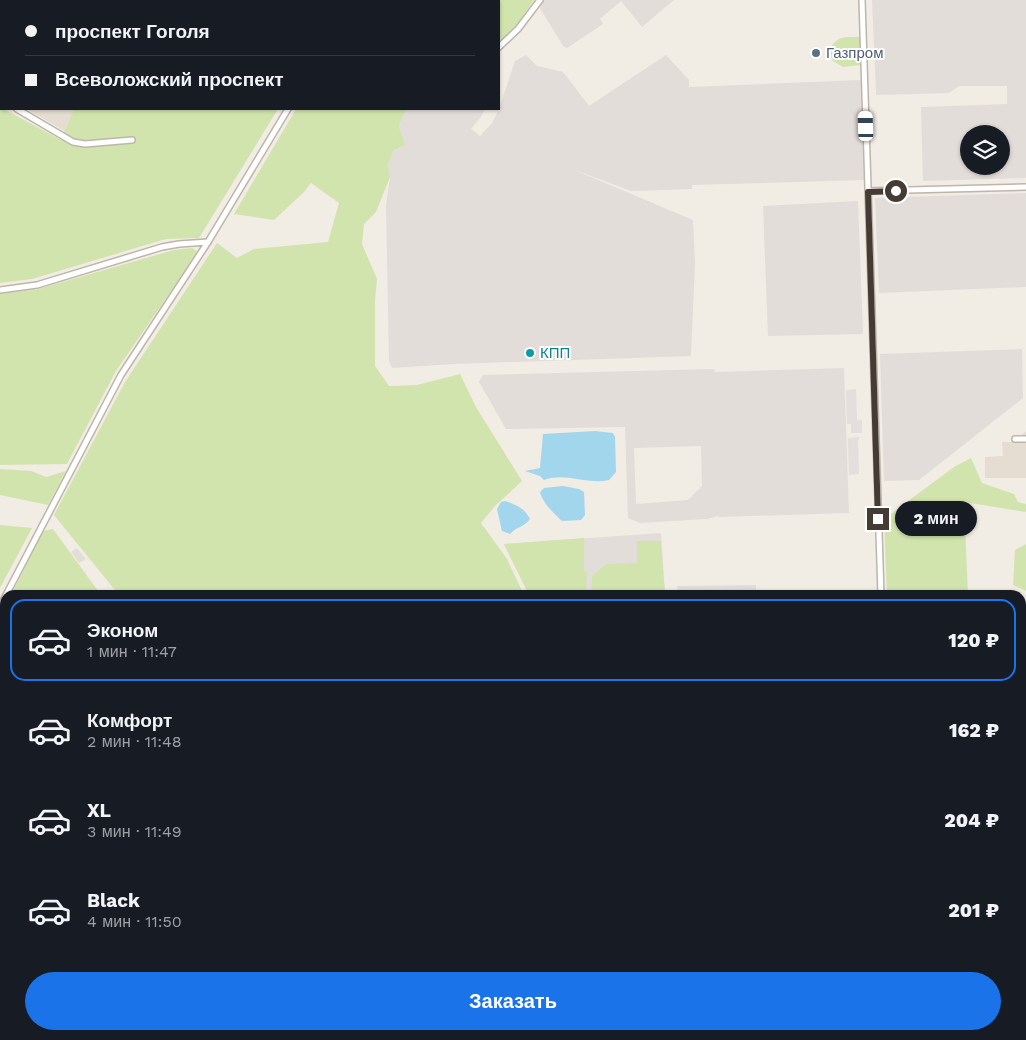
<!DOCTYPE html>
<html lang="ru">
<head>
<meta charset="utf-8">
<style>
	:root { --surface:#171b24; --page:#20242c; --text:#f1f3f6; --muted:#9ea1a6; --line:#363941; --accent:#1a73e8 }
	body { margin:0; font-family:"Work Sans",sans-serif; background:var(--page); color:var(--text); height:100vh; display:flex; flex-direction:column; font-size:19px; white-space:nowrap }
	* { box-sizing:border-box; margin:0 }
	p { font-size:16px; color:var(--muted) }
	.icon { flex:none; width:28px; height:28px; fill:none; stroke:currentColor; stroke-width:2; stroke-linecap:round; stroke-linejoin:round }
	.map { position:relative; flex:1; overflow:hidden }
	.drawer { position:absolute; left:0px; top:590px; width:1026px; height:450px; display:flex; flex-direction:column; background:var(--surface); border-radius:15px 15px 0 0; box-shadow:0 1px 4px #0004 }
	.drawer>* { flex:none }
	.guide { position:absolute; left:0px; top:0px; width:500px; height:110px; box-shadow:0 1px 4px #0004; display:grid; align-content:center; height:110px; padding:0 25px; background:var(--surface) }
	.controls { position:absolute; left:960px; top:125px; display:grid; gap:10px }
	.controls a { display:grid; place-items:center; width:50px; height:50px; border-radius:50%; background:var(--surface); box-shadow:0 1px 4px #0004; font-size:25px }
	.end { position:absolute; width:22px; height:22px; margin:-11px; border:6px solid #433b34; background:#fff; box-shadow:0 0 0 2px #fff }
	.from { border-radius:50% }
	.bubble { position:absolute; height:35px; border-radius:18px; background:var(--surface); box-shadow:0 1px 4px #0004; font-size:16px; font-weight:800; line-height:35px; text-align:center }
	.car { position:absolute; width:15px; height:30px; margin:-15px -8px; border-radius:6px; box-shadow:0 0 4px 1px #0007; background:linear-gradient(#fff 24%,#345 0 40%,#fff 0 76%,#345 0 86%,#fff 0) }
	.guide b { display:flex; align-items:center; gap:18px; height:48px; font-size:19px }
	.guide b+b { border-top:1px solid var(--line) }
	.guide i { width:12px; height:12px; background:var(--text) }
	ul { padding:9px 0 0; list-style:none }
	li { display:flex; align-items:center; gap:15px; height:82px; margin:0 10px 8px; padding:0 15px; border:2px solid transparent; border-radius:15px }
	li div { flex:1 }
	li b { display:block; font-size:19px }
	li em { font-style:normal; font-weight:800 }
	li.on { border-color:var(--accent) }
	li>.icon { width:45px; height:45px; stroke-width:1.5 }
	.action { display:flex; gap:10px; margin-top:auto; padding:10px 25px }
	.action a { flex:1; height:58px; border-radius:30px; background:var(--accent); color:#fff; font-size:20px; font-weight:800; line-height:58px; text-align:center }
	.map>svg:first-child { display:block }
</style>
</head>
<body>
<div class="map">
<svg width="1026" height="1040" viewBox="0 0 1026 1040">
	<rect width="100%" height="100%" fill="#f1ece4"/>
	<path fill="#e5ddd2" d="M27,109H131L78,139Z
		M1026,431V478H985V457L1003,456L1002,442H1014Z
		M1021,840L1026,1040H901L900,1035H1021Z
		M616,1035H722V1040H618Z
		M735,1035H869V1040H735Z"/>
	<path fill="#e3ddd9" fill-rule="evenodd" d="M542,0H674L642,27L621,1L600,19L603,24L567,48L563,46L540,8Z
		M872,0H1026V178L923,181L921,107L1007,104V86H959L949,93L876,95ZM969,134H1001V166H969Z
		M526,55L537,66L563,72L589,106L666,55L689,80V87L861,80L864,180L692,185V189L631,191L572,169L693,220L695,263L691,356L454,364L392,368L389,361L386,205L390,177L388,164L394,150L404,145L399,126L406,109H485L481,117L471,129L480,136L492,123L499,109L515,61Z
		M1026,193V287L879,293L875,198Z
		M858,201L863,334L768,336L763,206Z
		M1022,349L1023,398L919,480L884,481L880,354Z
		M844,368L849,513L718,517V516L707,519L640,523L628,518L625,427L506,429L479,382L483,375L714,369L715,372ZM701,446L702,486L688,500L636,504L634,448Z
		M661,533L665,595H529L504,544Z
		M77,548L86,559L79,563L71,552Z
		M756,585V595H678L677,586Z
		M554,1035H593L597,1040H547Z"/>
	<path fill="#eadfce" d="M1022,992L1023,1040H973V1035H1021Z
		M736,1035H793V1040H736Z"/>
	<path fill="#d2e4ad" d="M0,0H289L1,1V5Z
		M298,0H417V1H298Z
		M448,0H534L517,24L499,42V1Z
		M846,37H860V65L843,67L833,61C827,48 833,39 846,37Z
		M0,107L61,140L74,109H278L199,238L166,239L32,279L0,283Z
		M296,109H353L358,110L361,109H406L399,126L405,145L394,150L388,164L390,177L376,212L364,224L362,244L377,279L375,301V366L389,386L417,385L460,374L476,407L522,481L495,506L481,523L507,559L524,595H119L54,515L125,382L217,243L237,258L254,249L328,242L339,203L311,183L304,192L274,220L234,214Z
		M192,248L198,252L116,371L67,464L0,465V294L38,289L174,250Z
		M971,458L982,483L1014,494L1018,502L1026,504V512L964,502L968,595H887L884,519L954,467Z
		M0,469L31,471L46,477L66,471L48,505L0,495Z
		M0,525L32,528L0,588Z
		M53,529L101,595H11L43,531Z
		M584,538V570L587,573L586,595H529L504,544Z
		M637,541H661L665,595H591L592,576L606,564L637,563Z
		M1026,544V591L1013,585L1015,550Z
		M5,608V1035H170L163,1040H0V618Z
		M1021,717H1026V742L1021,743Z
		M278,1035H485L488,1040H271Z
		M660,1035H692V1038H688V1040H662Z"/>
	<path fill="#e2dfdc" d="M856,389L857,420H862V433H851V424H847L846,390Z
		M860,437L858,441L859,474L849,475L848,438Z"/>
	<path fill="#a1d6ed" d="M595,431L613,433L615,437L616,472L609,480C587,485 565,472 544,480L540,476L525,471L540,468L543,434Z
		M563,486L579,489L584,492L585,515L581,520L562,521C554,513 543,504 540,492L544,488Z
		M505,501C517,505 524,508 530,519C524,527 516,527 510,534L502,531L497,509L501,502Z"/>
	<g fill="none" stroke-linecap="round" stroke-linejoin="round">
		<path stroke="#a1d6ed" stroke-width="1" d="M0,48H1
			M1021,731H1026
			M30,1035L38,1040
			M94,1035L101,1040
			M335,1035L338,1040
			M409,1035L413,1040
			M19,1040L22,1035
			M170,1040L177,1035
			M201,1040L208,1035"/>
		<defs>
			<path id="minor" d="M862,0L881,595
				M444,1V0
				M499,47L518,29L540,0
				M0,99H1
				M17,109L73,142L85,144L132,140
				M868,191L1026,187
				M0,290L37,285L162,247L179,244L208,242
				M1015,439H1026
				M6,595L121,375L208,242L288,109
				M0,607L5,597
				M1021,714L1026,713
				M1022,746L1026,896
				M607,1035L610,1040
				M724,1035L725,1040
				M876,1035V1040
				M894,1035V1040"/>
		</defs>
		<use href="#minor" stroke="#bfb5aa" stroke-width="8"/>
		<use href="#minor" stroke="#fff" stroke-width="5"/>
	</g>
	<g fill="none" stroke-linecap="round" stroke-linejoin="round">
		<path stroke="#433b34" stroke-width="6" d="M878,519L868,192L896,191"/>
	</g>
	<circle fill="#5c6f8a" stroke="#fff" stroke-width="2" cx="816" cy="53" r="5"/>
	<circle fill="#0f9aa8" stroke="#fff" stroke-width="2" cx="530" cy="353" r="5"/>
	<g text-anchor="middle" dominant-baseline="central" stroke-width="4" stroke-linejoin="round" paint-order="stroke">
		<g font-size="15" fill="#4e5e75" stroke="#fff" text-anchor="start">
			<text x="826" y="53">Газпром</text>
		</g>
		<g font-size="15" fill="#0d838f" stroke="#fff" text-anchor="start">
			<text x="540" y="353">КПП</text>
		</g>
	</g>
</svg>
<div class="controls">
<a><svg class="icon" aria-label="layers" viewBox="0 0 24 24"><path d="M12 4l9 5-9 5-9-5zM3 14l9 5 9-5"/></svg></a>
</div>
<i class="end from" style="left:896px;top:191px"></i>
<i class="end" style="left:878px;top:519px"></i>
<div class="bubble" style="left:895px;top:501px;width:82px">2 мин</div>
<i class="car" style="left:866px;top:126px;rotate:358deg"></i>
<div class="guide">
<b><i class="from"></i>проспект Гоголя</b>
<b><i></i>Всеволожский проспект</b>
</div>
<section class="drawer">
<ul>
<li class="on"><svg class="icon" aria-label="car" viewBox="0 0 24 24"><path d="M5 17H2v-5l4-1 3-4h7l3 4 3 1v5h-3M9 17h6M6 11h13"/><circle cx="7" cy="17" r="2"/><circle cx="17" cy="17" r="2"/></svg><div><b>Эконом</b><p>1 мин · 11:47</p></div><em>120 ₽</em></li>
<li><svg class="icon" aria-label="car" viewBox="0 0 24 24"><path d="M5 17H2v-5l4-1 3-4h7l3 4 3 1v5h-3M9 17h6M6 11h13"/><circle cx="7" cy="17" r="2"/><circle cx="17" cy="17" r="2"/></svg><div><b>Комфорт</b><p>2 мин · 11:48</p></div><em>162 ₽</em></li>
<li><svg class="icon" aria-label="car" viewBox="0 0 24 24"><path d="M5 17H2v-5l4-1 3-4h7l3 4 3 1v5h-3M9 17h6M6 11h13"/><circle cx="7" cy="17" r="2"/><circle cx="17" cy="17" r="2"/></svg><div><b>XL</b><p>3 мин · 11:49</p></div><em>204 ₽</em></li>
<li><svg class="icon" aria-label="car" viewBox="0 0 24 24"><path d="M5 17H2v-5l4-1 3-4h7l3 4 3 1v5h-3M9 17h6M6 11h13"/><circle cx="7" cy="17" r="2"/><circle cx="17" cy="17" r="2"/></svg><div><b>Black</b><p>4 мин · 11:50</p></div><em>201 ₽</em></li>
</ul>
<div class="action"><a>Заказать</a></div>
</section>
</div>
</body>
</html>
